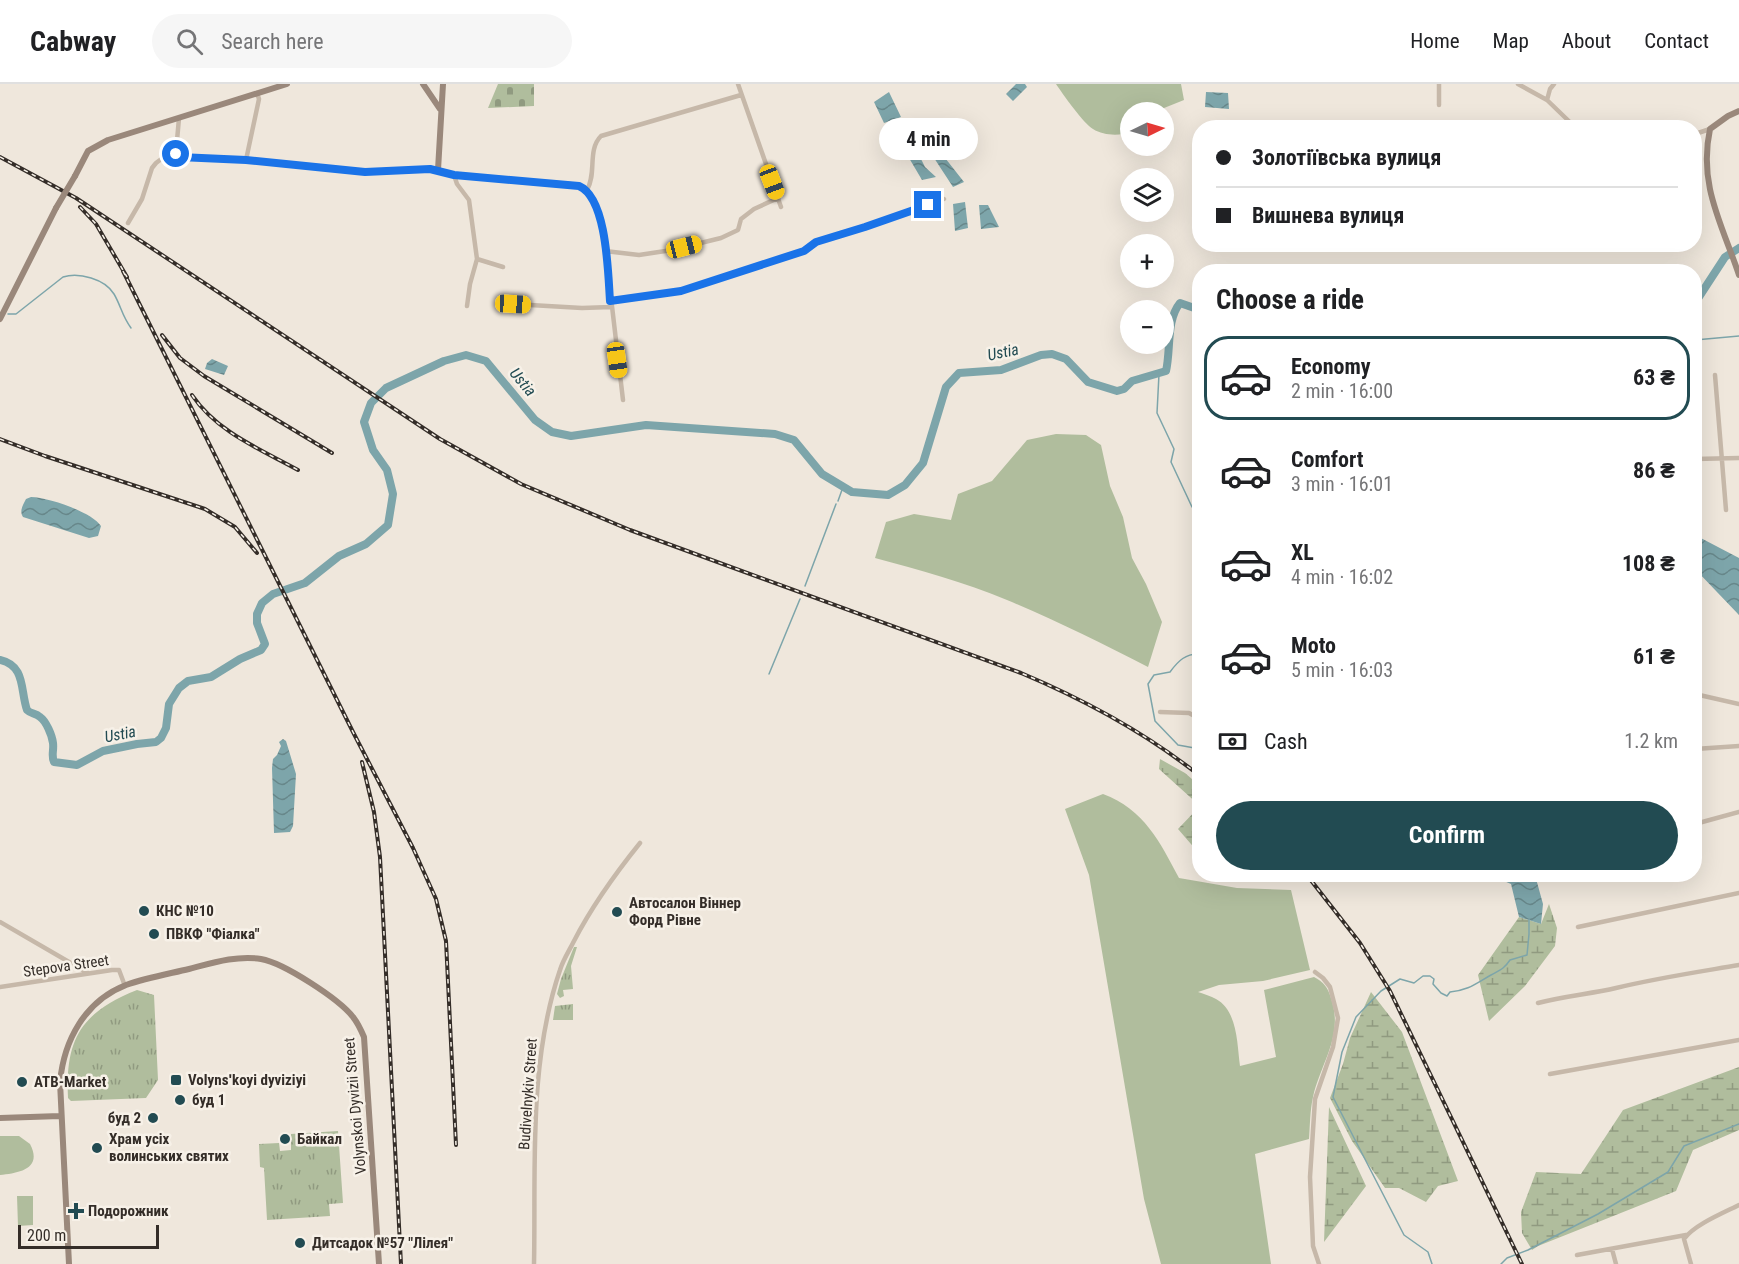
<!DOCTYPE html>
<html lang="en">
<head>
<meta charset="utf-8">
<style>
	:root { --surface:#fff; --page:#f6f6f6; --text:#202124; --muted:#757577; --line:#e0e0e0; --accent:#224b52 }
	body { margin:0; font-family:"Roboto Condensed",sans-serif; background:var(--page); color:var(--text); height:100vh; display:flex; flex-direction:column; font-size:22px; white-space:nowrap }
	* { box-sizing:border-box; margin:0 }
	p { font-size:20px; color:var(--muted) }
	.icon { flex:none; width:33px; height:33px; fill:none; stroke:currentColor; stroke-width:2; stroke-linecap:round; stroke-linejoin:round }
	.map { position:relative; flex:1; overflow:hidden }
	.details { position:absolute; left:1192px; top:180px; width:510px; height:618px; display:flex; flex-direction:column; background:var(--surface); border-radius:24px; box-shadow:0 6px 24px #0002 }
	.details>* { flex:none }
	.hud { position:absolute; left:1192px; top:36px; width:510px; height:132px; border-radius:24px; box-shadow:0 6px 24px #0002; display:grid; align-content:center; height:132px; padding:0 24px; background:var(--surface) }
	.needle { width:39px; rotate:85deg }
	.fabs { position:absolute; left:1120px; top:18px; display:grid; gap:12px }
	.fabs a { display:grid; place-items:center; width:54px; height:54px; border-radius:50%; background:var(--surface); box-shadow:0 6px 24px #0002; font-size:30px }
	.scale { position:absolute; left:18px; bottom:15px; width:141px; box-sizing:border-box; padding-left:6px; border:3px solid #342d28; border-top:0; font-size:16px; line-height:21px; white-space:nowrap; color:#342d28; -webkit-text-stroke:4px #f7f1e8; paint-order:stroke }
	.end { position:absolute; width:27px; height:27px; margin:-14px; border:8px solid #1a73e8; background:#fff; box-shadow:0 0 0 3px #fff }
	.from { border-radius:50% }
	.bubble { position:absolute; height:42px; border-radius:21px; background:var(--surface); box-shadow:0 6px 24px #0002; font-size:20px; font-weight:700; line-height:42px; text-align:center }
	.car { position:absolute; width:18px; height:36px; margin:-18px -9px; border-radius:8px; box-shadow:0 0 4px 2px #0007; background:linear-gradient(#f5c518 24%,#345 0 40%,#f5c518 0 76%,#345 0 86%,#f5c518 0) }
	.hud b { display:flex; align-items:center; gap:21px; height:57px; font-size:22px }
	.hud b+b { border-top:2px solid var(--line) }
	.hud i { width:15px; height:15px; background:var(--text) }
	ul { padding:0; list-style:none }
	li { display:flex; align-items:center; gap:18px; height:84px; margin:0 12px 9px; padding:0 12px; border:3px solid transparent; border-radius:24px }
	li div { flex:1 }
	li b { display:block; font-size:22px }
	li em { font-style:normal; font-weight:700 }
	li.selected { border-color:var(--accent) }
	li>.icon { width:54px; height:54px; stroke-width:1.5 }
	h2 { padding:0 24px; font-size:27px; line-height:72px }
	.pay { display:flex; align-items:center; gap:15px; height:66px; padding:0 24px; font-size:22px }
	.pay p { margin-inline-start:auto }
	.button { display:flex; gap:12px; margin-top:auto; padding:12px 24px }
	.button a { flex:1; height:69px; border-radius:36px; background:var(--accent); color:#fff; font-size:24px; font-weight:700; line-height:69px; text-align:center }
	header { display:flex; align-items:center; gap:36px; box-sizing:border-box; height:84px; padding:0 30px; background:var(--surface); border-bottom:2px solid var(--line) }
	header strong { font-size:28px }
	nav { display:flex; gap:33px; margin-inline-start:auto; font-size:21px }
	.search { width:420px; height:54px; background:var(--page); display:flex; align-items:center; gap:15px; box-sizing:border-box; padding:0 21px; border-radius:33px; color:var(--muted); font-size:22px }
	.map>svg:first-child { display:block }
</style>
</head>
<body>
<header>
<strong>Cabway</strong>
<div class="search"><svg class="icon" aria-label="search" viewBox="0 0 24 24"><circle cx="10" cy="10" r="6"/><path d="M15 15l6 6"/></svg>Search here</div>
<nav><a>Home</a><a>Map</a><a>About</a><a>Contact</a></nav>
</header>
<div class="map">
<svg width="1739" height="1180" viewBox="0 0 1739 1180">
	<defs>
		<pattern id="grass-tufts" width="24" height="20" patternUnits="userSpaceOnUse" patternTransform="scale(1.5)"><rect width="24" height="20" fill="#b0bd9d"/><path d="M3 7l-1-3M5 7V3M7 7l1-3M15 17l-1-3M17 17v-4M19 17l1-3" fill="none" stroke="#909a80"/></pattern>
		<pattern id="wetland-marsh" width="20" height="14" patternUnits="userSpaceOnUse" patternTransform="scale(1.5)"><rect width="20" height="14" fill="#b0bd9d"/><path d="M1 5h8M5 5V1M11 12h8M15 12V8" fill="none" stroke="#909a80"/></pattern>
		<pattern id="cemetery-stones" width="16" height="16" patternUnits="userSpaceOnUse" patternTransform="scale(1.5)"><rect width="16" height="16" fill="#b0bd9d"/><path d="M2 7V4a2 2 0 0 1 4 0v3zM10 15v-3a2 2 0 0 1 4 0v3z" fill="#909a80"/></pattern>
		<pattern id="water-waves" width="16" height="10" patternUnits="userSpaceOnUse" patternTransform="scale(1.5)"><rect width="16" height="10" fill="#7da5aa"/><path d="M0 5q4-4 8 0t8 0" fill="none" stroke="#67878a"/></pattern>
	</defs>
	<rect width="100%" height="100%" fill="#efe7dc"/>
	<path fill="url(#grass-tufts)" d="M574,863H577L571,882L573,905L563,906L564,912L560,914L557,910L561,895Z
		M137,906L154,911L158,996L146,1014L71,1017L68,1014C65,954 82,928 137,906Z
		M573,920V936H553L555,922Z
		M338,1047L343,1119L329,1120L330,1132L267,1136L264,1084L260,1083L259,1060L279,1059L280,1067L291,1066V1050Z"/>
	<path fill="url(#wetland-marsh)" d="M1160,675L1185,689L1200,702V763L1197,767L1178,745L1200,722L1159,685Z
		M1549,820L1557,844L1555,862L1525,902L1489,937L1478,891L1519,833L1541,840Z
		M1371,908L1402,948L1458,1097L1438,1102L1426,1118L1399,1104H1385L1352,1057L1330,1014L1343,980L1350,954Z
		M1739,983V1046L1693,1066L1676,1107L1538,1162L1532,1166L1522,1149L1521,1128L1536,1088L1581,1090L1623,1026Z
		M1329,1023L1366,1102L1324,1158Z"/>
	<path fill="url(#cemetery-stones)" d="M498,0H534V22L488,24Z"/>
	<path fill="#b0bd9d" d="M1056,0H1181L1184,16L1154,28H1131V48C1120,52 1104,52 1093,45C1084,40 1062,9 1056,0Z
		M1056,350L1086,351L1101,361L1110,402L1123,433L1132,474L1146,500L1162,538L1148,583C1101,559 1055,536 1007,516C964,498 919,486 875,474L886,438L914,430L951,436L958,410L992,397L1027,356Z
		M1200,601V632L1193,618L1197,602Z
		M1103,710C1144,725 1160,758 1179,794L1237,804L1291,806L1310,886L1263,897L1219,901L1198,908C1204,910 1211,912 1216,915C1238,927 1237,961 1240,982L1276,973L1264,906L1314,893C1324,898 1328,904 1331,914C1344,952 1321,978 1313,1013C1310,1026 1310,1042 1309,1055L1255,1070L1271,1180H1161L1144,1115L1089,791L1065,725Z
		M0,1052H19L30,1060C43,1085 19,1089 0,1091Z
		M328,1054L331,1057L332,1078L330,1080L319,1081L316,1077L315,1057Z
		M17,1112H33V1141L18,1142Z"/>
	<path fill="url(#water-waves)" d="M1016,0H1025L1027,3L1013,17L1006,10Z
		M889,8L901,33L884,39L874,18Z
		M1206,8L1228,9L1229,25L1205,23Z
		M927,51L964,98L953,103L921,54Z
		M910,53L925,83L936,93L922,96L899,57Z
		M965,118L968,144L955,147L953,120Z
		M979,121H988L999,143L981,145Z
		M212,275L228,282L224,291L205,285L207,279Z
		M31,413C47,413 92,428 101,442L98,452L89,454L23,433C19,427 23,421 26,415Z
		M1695,451L1739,474V531L1695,485Z
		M283,655L286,657L296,690L293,742L290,748L274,749L272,684L273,675L277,671L281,662L279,658Z
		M1512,790L1535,791L1543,820L1541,840L1519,833L1511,800L1504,797Z"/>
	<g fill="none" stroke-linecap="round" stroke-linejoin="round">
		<path stroke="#7da5aa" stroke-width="1.5" d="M8,230H16L63,193C79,188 105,195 114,210C121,222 122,232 131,244
			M1695,256L1739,252
			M1159,290L1157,329L1174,365L1171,378L1192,423L1200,424
			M838,417L843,403
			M805,502L836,420
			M1200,570C1186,569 1178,577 1170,588L1154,591L1148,600L1155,637L1178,661L1200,665
			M769,590L800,515
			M1432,1180L1428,1168L1404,1151L1333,1013L1342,968L1356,933L1381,907L1400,895L1414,899L1423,892H1430L1434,895L1433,900L1441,909L1447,912L1450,908C1469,906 1475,900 1491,891C1500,886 1504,885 1510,876L1527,871L1529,850V835
			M1501,1180L1507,1174L1528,1166L1598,1130L1668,1088L1684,1062L1739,1040"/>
		<path stroke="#7da5aa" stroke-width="8" d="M1695,219L1725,173L1739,164
			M0,576C26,582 20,606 27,626C31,630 35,629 40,633C46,637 52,651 53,659C54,667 51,671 54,678L77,681L103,667L137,660L156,658L161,654L166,644L169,620L179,604L188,597L211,593L240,575L261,566L265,560L257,539V530L262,519L273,510L305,499L339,472L366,460L388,441L393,410L387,386L373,366L364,338L371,319L386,304L444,277L466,271L486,277L535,336L552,348L571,352L646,341L775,350L794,356L822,390L852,408L888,411L905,401L923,379L946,303L959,289L1001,286L1041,271L1052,270L1066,275L1088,298L1117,307L1124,305L1132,297L1166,287C1171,266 1166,236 1180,219L1200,226"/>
		<path stroke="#c6b8a9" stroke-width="4.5" d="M738,0L781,123
			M1518,0L1547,16L1576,44
			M1547,16L1550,5L1554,0
			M1439,21V0
			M179,34L176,68L179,73L246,76L365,88L430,85L454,91L570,100L585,104L596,122L604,154L623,316
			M1695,50L1710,45
			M246,76L259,15L257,9
			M454,91L457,100L469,116L477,175L470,200L467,222
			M587,106C597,89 587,66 601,52L741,11
			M128,139L142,115L152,84L156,79L176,64
			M605,167L639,171L672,166L721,154L738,146L741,135L754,125L778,114
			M477,175L503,183
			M610,217L681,207L804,167L816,158L865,143L944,115
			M513,220L582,224L611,223
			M1715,291L1726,426
			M1695,375L1739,374
			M1695,610L1739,620
			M1160,628L1189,629L1200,635
			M1695,665L1739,662
			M1695,740L1739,728
			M0,838L88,889
			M1578,843L1739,809
			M1315,888L1323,894L1330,903L1338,934L1333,963L1315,1015L1314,1031L1310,1093L1313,1162L1319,1180
			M0,903L112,886H119L125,902
			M1538,919C1564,912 1590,910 1616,904C1657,894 1698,888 1739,881
			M1550,990L1739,956
			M1612,1165L1616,1180
			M1577,1171L1686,1151
			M534,1180C536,1083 528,980 560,886C563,876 569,867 574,857C592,822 615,790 640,759
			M1691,1180L1684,1155C1694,1141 1723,1129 1739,1121"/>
		<path stroke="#9a887b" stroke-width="6" d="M423,0L440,25
			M1739,27L1728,32L1710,45C1698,101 1722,140 1739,191
			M438,86L443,0
			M75,92L88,67L108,56L287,0
			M0,235L56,124
			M0,1034L60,1032
			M69,1180L60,998C64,956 85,917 126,901C146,894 168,890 189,885C212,879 237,871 261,875C284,879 339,915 353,933C358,939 361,946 364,953L379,1180"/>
		<defs>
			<path id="rail" d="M0,73L76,114L440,355L521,400L630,446L1021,589C1085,616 1146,649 1200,692
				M80,123L96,140L127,193
				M123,187L353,648L413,764L436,815L446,857L456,1061
				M162,251L180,274L204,292L332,369
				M192,311C217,348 260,365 298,386
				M0,355L45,372L205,425L235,443L257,469
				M362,678L374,728L380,773L401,1180
				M1306,790L1360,859L1390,907L1522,1180"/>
		</defs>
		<use href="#rail" stroke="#342d28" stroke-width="4"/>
		<use href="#rail" stroke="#f7f1e8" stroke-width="1.5" stroke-dasharray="4.5" stroke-linecap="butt"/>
		<path stroke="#9a887b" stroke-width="6" d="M56,124L75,92"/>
	</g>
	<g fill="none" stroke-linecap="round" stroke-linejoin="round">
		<path stroke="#1a73e8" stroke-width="8" d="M176,70L179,73L246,76L365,88L430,85L454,91L579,102C607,114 608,189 610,217L681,207L804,167L816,158L865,143L928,121"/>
	</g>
	<g fill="#224b52" stroke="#f7f1e8" stroke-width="2">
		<circle cx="144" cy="827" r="6"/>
		<circle cx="617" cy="828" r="6"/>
		<circle cx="154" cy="850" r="6"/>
		<rect x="170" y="990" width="12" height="12" rx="3"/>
		<circle cx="22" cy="998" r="6"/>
		<circle cx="180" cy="1016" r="6"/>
		<circle cx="153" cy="1034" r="6"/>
		<circle cx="285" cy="1055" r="6"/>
		<circle cx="97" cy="1064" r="6"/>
		<path d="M73 1118h6v6h6v6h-6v6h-6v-6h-6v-6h6z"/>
		<circle cx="300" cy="1159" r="6"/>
	</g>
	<g text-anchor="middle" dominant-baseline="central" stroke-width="5" stroke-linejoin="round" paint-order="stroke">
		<g font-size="15" font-weight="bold" fill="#342d28" stroke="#f7f1e8" text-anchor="start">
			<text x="629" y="819">Автосалон Віннер<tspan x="629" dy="17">Форд Рівне</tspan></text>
			<text x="156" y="827">КНС №10</text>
			<text x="166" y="850">ПВКФ "Фіалка"</text>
			<text x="188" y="996">Volynsʹkoyi dyviziyi</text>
			<text x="34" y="998">ATB-Market</text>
			<text x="192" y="1016">буд 1</text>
			<text x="141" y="1034" text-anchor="end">буд 2</text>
			<text x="109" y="1055">Храм усіх<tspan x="109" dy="17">волинських святих</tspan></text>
			<text x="297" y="1055">Байкал</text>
			<text x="88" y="1127">Подорожник</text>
			<text x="312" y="1159">Дитсадок №57 "Лілея"</text>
		</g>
		<g font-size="15" fill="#342d28" stroke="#f7f1e8">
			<text transform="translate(66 882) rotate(-8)">Stepova Street</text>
			<text transform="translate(528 1010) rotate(-86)">Budivelnykiv Street</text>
			<text transform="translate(355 1022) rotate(-95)">Volynskoi Dyvizii Street</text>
		</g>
		<g font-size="16" font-style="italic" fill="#224b52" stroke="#f7f1e8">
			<text transform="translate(1003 268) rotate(-12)">Ustia</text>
			<text transform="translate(523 298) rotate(50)">Ustia</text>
			<text transform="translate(120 650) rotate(-11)">Ustia</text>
		</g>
	</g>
</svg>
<div class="fabs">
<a><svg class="needle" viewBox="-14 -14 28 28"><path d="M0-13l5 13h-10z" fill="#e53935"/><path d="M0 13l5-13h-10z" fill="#757577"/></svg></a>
<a><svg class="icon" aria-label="layers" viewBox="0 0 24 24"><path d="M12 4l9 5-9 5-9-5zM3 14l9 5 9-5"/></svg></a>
<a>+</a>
<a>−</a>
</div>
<div class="scale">200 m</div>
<i class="end from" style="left:176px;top:70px"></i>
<i class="end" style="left:928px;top:121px"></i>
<div class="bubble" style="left:879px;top:34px;width:99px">4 min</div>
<i class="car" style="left:772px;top:98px;rotate:159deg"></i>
<i class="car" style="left:684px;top:163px;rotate:76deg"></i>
<i class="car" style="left:513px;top:220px;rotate:93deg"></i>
<i class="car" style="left:617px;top:276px;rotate:172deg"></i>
<div class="hud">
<b><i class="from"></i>Золотіївська вулиця</b>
<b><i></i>Вишнева вулиця</b>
</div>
<section class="details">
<h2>Choose a ride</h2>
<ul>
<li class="selected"><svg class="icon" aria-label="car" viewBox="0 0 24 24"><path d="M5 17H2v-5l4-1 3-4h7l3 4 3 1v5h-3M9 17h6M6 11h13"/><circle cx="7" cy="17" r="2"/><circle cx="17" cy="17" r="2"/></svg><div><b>Economy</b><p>2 min · 16:00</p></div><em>63 ₴</em></li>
<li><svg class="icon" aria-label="car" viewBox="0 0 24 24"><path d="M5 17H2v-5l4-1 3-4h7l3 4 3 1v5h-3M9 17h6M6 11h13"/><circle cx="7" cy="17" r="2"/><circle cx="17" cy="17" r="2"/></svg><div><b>Comfort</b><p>3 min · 16:01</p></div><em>86 ₴</em></li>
<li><svg class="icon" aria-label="car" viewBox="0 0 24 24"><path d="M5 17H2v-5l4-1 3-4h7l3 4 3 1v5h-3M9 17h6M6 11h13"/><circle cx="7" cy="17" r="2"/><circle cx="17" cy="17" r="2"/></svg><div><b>XL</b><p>4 min · 16:02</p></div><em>108 ₴</em></li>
<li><svg class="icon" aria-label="car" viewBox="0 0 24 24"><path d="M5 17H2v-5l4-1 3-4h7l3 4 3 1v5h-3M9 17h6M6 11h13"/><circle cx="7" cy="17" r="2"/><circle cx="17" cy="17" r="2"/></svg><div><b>Moto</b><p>5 min · 16:03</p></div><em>61 ₴</em></li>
</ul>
<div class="pay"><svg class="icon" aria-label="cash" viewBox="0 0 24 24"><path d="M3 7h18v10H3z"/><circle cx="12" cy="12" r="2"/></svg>Cash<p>1.2 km</p></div>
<div class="button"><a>Confirm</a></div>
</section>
</div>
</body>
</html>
